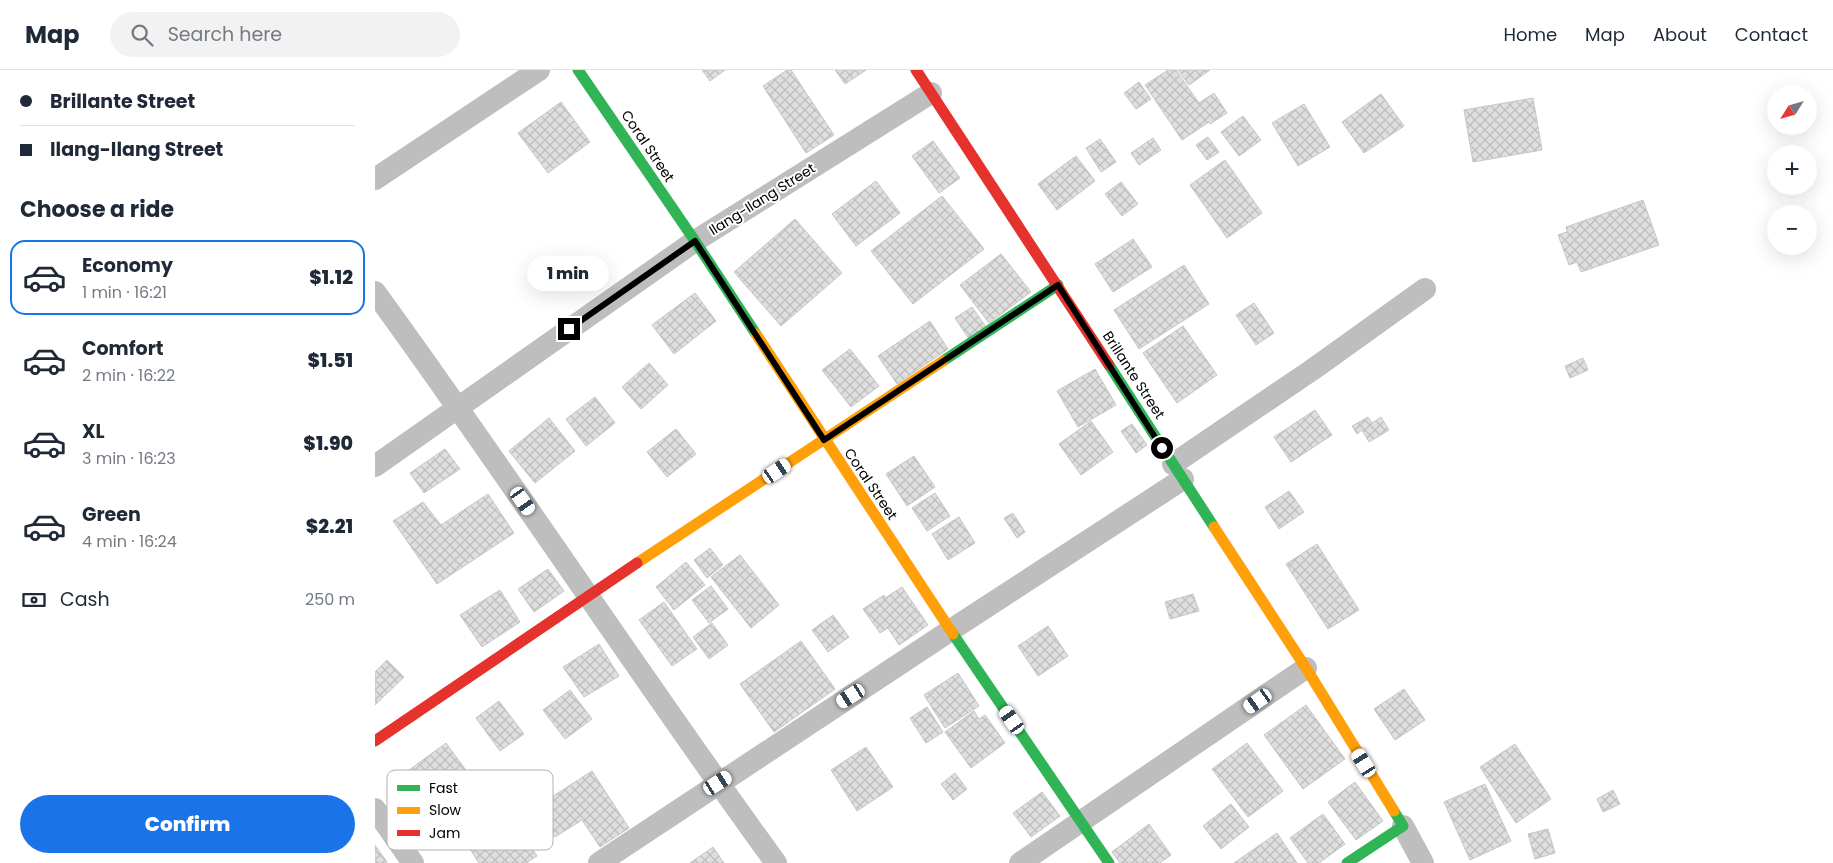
<!DOCTYPE html>
<html lang="en">
<head>
<meta charset="utf-8">
<style>
	:root { --surface:#fff; --page:#f2f2f3; --text:#1f2937; --muted:#747a83; --line:#e0e1e3; --accent:#1a73e8 }
	body { margin:0; font-family:Poppins,sans-serif; background:var(--page); color:var(--text); height:100vh; display:flex; flex-direction:column; font-size:19px; white-space:nowrap }
	* { box-sizing:border-box; margin:0 }
	p { font-size:16px; color:var(--muted) }
	.icon { flex:none; width:28px; height:28px; fill:none; stroke:currentColor; stroke-width:2; stroke-linecap:round; stroke-linejoin:round }
	.map { position:relative; flex:1; overflow:hidden }
	.drawer { display:flex; flex-direction:column; background:var(--surface); width:375px }
	.drawer>* { flex:none }
	.guide { display:grid; align-content:center; height:110px; padding:0 20px; background:var(--surface) }
	.needle { width:32px; rotate:233deg }
	.buttons { position:absolute; left:1392px; top:15px; display:grid; gap:10px }
	.buttons a { display:grid; place-items:center; width:50px; height:50px; border-radius:50%; background:var(--surface); box-shadow:0 5px 20px #0002; font-size:25px }
	.end { position:absolute; width:22px; height:22px; margin:-11px; border:6px solid #000; background:#fff; box-shadow:0 0 0 2px #fff }
	.from { border-radius:50% }
	.bubble { position:absolute; height:35px; border-radius:18px; background:var(--surface); box-shadow:0 5px 20px #0002; font-size:16px; font-weight:800; line-height:35px; text-align:center }
	.car { position:absolute; width:15px; height:30px; margin:-15px -8px; border-radius:6px; box-shadow:0 0 4px 1px #0007; background:linear-gradient(#fff 24%,#345 0 40%,#fff 0 76%,#345 0 86%,#fff 0) }
	.guide b { display:flex; align-items:center; gap:18px; height:48px; font-size:19px }
	.guide b+b { border-top:1px solid var(--line) }
	.guide i { width:12px; height:12px; background:var(--text) }
	ul { padding:0; list-style:none }
	li { display:flex; align-items:center; gap:15px; height:75px; margin:0 10px 8px; padding:0 10px; border:2px solid transparent; border-radius:15px }
	li div { flex:1 }
	li b { display:block; font-size:19px }
	li em { font-style:normal; font-weight:800 }
	li.current { border-color:var(--accent) }
	li>.icon { width:45px; height:45px; stroke-width:1.5 }
	h2 { padding:0 20px; font-size:22px; line-height:60px }
	.pay { display:flex; align-items:center; gap:12px; height:55px; padding:0 20px; font-size:19px }
	.pay p { margin-inline-start:auto }
	.cta { display:flex; gap:10px; margin-top:auto; padding:10px 20px }
	.cta a { flex:1; height:58px; border-radius:30px; background:var(--accent); color:#fff; font-size:20px; font-weight:800; line-height:58px; text-align:center }
	header { display:flex; align-items:center; gap:30px; box-sizing:border-box; height:70px; padding:0 25px; background:var(--surface); border-bottom:1px solid var(--line) }
	header strong { font-size:24px }
	nav { display:flex; gap:28px; margin-inline-start:auto; font-size:18px }
	.search { width:350px; height:45px; background:var(--page); display:flex; align-items:center; gap:12px; box-sizing:border-box; padding:0 18px; border-radius:28px; color:var(--muted); font-size:19px }
	main { display:flex; flex:1; min-height:0 }
	.map>svg:first-child { display:block }
</style>
</head>
<body>
<header>
<strong>Map</strong>
<div class="search"><svg class="icon" aria-label="search" viewBox="0 0 24 24"><circle cx="10" cy="10" r="6"/><path d="M15 15l6 6"/></svg>Search here</div>
<nav><a>Home</a><a>Map</a><a>About</a><a>Contact</a></nav>
</header>
<main>
<section class="drawer">
<div class="guide">
<b><i class="from"></i>Brillante Street</b>
<b><i></i>Ilang-Ilang Street</b>
</div>
<h2>Choose a ride</h2>
<ul>
<li class="current"><svg class="icon" aria-label="car" viewBox="0 0 24 24"><path d="M5 17H2v-5l4-1 3-4h7l3 4 3 1v5h-3M9 17h6M6 11h13"/><circle cx="7" cy="17" r="2"/><circle cx="17" cy="17" r="2"/></svg><div><b>Economy</b><p>1 min · 16:21</p></div><em>$1.12</em></li>
<li><svg class="icon" aria-label="car" viewBox="0 0 24 24"><path d="M5 17H2v-5l4-1 3-4h7l3 4 3 1v5h-3M9 17h6M6 11h13"/><circle cx="7" cy="17" r="2"/><circle cx="17" cy="17" r="2"/></svg><div><b>Comfort</b><p>2 min · 16:22</p></div><em>$1.51</em></li>
<li><svg class="icon" aria-label="car" viewBox="0 0 24 24"><path d="M5 17H2v-5l4-1 3-4h7l3 4 3 1v5h-3M9 17h6M6 11h13"/><circle cx="7" cy="17" r="2"/><circle cx="17" cy="17" r="2"/></svg><div><b>XL</b><p>3 min · 16:23</p></div><em>$1.90</em></li>
<li><svg class="icon" aria-label="car" viewBox="0 0 24 24"><path d="M5 17H2v-5l4-1 3-4h7l3 4 3 1v5h-3M9 17h6M6 11h13"/><circle cx="7" cy="17" r="2"/><circle cx="17" cy="17" r="2"/></svg><div><b>Green</b><p>4 min · 16:24</p></div><em>$2.21</em></li>
</ul>
<div class="pay"><svg class="icon" aria-label="cash" viewBox="0 0 24 24"><path d="M3 7h18v10H3z"/><circle cx="12" cy="12" r="2"/></svg>Cash<p>250 m</p></div>
<div class="cta"><a>Confirm</a></div>
</section>
<div class="map">
<svg width="1458" height="793" viewBox="0 0 1458 793">
	<defs>
		<pattern id="building-cross-hatch" width="8" height="8" patternUnits="userSpaceOnUse" patternTransform="scale(1.25)"><rect width="8" height="8" fill="#dfdfdf"/><path d="M0 0l8 8M0 8l8-8" fill="none" stroke="#bebebe"/></pattern>
	</defs>
	<rect width="100%" height="100%" fill="#fff"/>
	<path fill="url(#building-cross-hatch)" stroke="#c7c7c7" d="M327,0H350L335,11Z
		M412,0H416L459,65L431,83L388,16Z
		M460,0H491L470,14Z
		M793,0H801L824,33L839,23L852,43L835,54L834,52L807,70L770,15Z
		M803,0H835L814,15Z
		M764,12L776,29L761,39L749,23Z
		M1006,24L1029,56L989,83L967,52Z
		M1158,28L1167,80L1098,92L1089,40Z
		M186,32L215,72L173,103L143,63Z
		M929,34L955,77L923,96L897,53Z
		M868,46L886,70L864,86L846,62Z
		M833,67L844,82L832,90L821,75Z
		M778,68L786,80L764,95L756,83Z
		M725,69L741,92L726,102L711,78Z
		M558,71L585,108L564,123L537,86Z
		M701,86L720,111L682,140L663,114Z
		M850,90L887,143L852,168L815,115Z
		M501,111L525,143L481,176L457,144Z
		M746,112L763,134L747,146L730,124Z
		M567,126L609,179L538,234L496,181Z
		M1268,130L1284,175L1206,202L1202,192L1194,195L1183,165L1192,162L1191,157Z
		M420,149L467,203L406,256L359,202Z
		M758,169L777,197L738,222L720,194Z
		M626,184L656,222L614,253L585,215Z
		M809,195L834,234L764,279L739,240Z
		M320,223L341,251L299,284L277,255Z
		M879,233L899,263L881,275L861,245Z
		M597,237L611,257L594,269L580,248Z
		M555,251L573,279L522,314L503,286Z
		M808,256L842,305L802,333L768,283Z
		M475,279L504,316L476,337L447,300Z
		M1208,288L1213,300L1195,308L1190,296Z
		M274,293L293,315L266,339L247,317Z
		M720,299L741,335L703,357L682,321Z
		M220,327L240,353L211,376L191,349Z
		M940,340L957,365L916,392L899,367Z
		M993,347L997,353L1006,347L1014,360L994,372L987,360L982,364L977,356Z
		M174,348L200,381L160,413L134,381Z
		M716,351L738,382L706,405L684,374Z
		M757,354L772,375L761,383L746,361Z
		M301,359L321,384L292,407L272,382Z
		M70,379L85,399L49,423L35,403Z
		M539,386L560,417L532,436L511,404Z
		M914,421L929,442L904,459L890,437Z
		M560,423L575,446L552,461L537,438Z
		M113,424L139,463L62,514L18,451L48,432L66,455Z
		M638,443L650,462L642,468L629,448Z
		M584,447L600,473L573,490L557,464Z
		M942,474L984,540L953,559L911,494Z
		M335,478L348,495L332,508L319,490Z
		M365,485L404,535L376,558L336,507Z
		M311,492L330,515L299,540L281,517Z
		M173,499L189,521L159,542L143,519Z
		M336,516L353,539L334,553L317,530Z
		M527,517L553,555L524,575L513,558L505,563L488,539L509,525L510,528Z
		M125,520L145,552L107,577L85,545Z
		M818,524L824,541L795,549L790,532Z
		M289,532L322,579L297,596L264,550Z
		M458,545L474,567L453,582L437,560Z
		M337,553L353,575L334,589L318,567Z
		M673,556L693,586L663,606L643,576Z
		M426,571L460,619L399,662L365,614Z
		M224,574L244,606L209,627L188,597Z
		M12,590L29,607L0,635V602Z
		M583,603L604,636L570,658L549,625Z
		M1029,619L1050,650L1020,670L999,639Z
		M195,620L217,649L190,669L168,640Z
		M124,631L149,664L125,681L101,648Z
		M931,635L970,689L928,719L889,665Z
		M552,637L568,662L551,673L535,648Z
		M599,641L604,649L610,645L630,673L596,698L570,662Z
		M71,673L96,707L48,742L23,708Z
		M872,673L908,721L873,747L837,699Z
		M1140,674L1176,729L1141,753L1105,697Z
		M491,677L518,717L482,741L456,700Z
		M217,701L254,758L225,777L207,750L180,767L161,737Z
		M580,703L592,719L578,730L566,714Z
		M980,712L1008,751L981,770L953,732Z
		M1110,714L1136,771L1095,790L1069,732Z
		M1238,720L1245,734L1228,742L1222,729Z
		M667,722L685,746L656,767L638,743Z
		M856,734L874,757L846,779L828,756Z
		M948,744L970,774L944,793H933L915,768Z
		M138,750L162,786L151,793H104L95,779Z
		M774,754L796,785L785,793H745L737,782Z
		M1173,759L1180,783L1160,789L1153,764Z
		M902,763L922,793H859Z
		M0,775L12,792L11,793H0Z
		M338,777L349,793H315Z"/>
	<g fill="none" stroke-linecap="round" stroke-linejoin="round">
		<path stroke="#bebebe" stroke-width="22" d="M0,109L164,0
			M0,222C137,410 264,605 401,793
			M798,394L937,300L1050,219
			M0,396L320,171L556,23
			M0,739L38,793
			M1028,756L1048,793
			M224,793L576,560L808,409
			M645,793L931,598"/>
		<path stroke="#30b455" stroke-width="11" d="M203,0L320,171L381,264
			M568,291L683,215
			M734,295L839,457
			M578,564L734,793
			M972,793L1028,756L1019,741"/>
		<path stroke="#ff9f0a" stroke-width="11" d="M381,264L578,564
			M839,457L931,598L1019,741
			M262,493L568,291"/>
		<path stroke="#e5322d" stroke-width="11" d="M541,0L734,295
			M0,671L262,493"/>
	</g>
	<g fill="none" stroke-linecap="round" stroke-linejoin="round">
		<path stroke="#000" stroke-width="6" d="M194,259L320,171L449,370L683,215L787,378"/>
	</g>
	<g text-anchor="middle" dominant-baseline="central" stroke-width="4" stroke-linejoin="round" paint-order="stroke">
		<g font-size="14" fill="#000" stroke="#fff">
			<text transform="translate(273 76) rotate(56)">Coral Street</text>
			<text transform="translate(387 129) rotate(-32)">Ilang-Ilang Street</text>
			<text transform="translate(759 305) rotate(57)">Brillante Street</text>
			<text transform="translate(496 414) rotate(56)">Coral Street</text>
		</g>
	</g>
	<rect x="12" y="700" width="166" height="80" rx="8" fill="#fff" stroke="#b2b2b2" stroke-width="1"/>
	<rect x="22" y="715" width="23" height="6" fill="#30b455"/>
	<rect x="22" y="737" width="23" height="7" fill="#ff9f0a"/>
	<rect x="22" y="760" width="23" height="6" fill="#e5322d"/>
	<g font-size="14" fill="#000">
		<text x="54" y="723">Fast</text>
		<text x="54" y="745">Slow</text>
		<text x="54" y="768">Jam</text>
	</g>
</svg>
<div class="buttons">
<a><svg class="needle" viewBox="-14 -14 28 28"><path d="M0-13l5 13h-10z" fill="#e53935"/><path d="M0 13l5-13h-10z" fill="#747a83"/></svg></a>
<a>+</a>
<a>−</a>
</div>
<i class="end from" style="left:787px;top:378px"></i>
<i class="end" style="left:194px;top:259px"></i>
<div class="bubble" style="left:152px;top:186px;width:82px">1 min</div>
<i class="car" style="left:402px;top:401px;rotate:56deg"></i>
<i class="car" style="left:148px;top:431px;rotate:145deg"></i>
<i class="car" style="left:476px;top:626px;rotate:237deg"></i>
<i class="car" style="left:883px;top:631px;rotate:235deg"></i>
<i class="car" style="left:637px;top:650px;rotate:325deg"></i>
<i class="car" style="left:989px;top:693px;rotate:328deg"></i>
<i class="car" style="left:343px;top:713px;rotate:57deg"></i>
</div>
</main>
</body>
</html>
